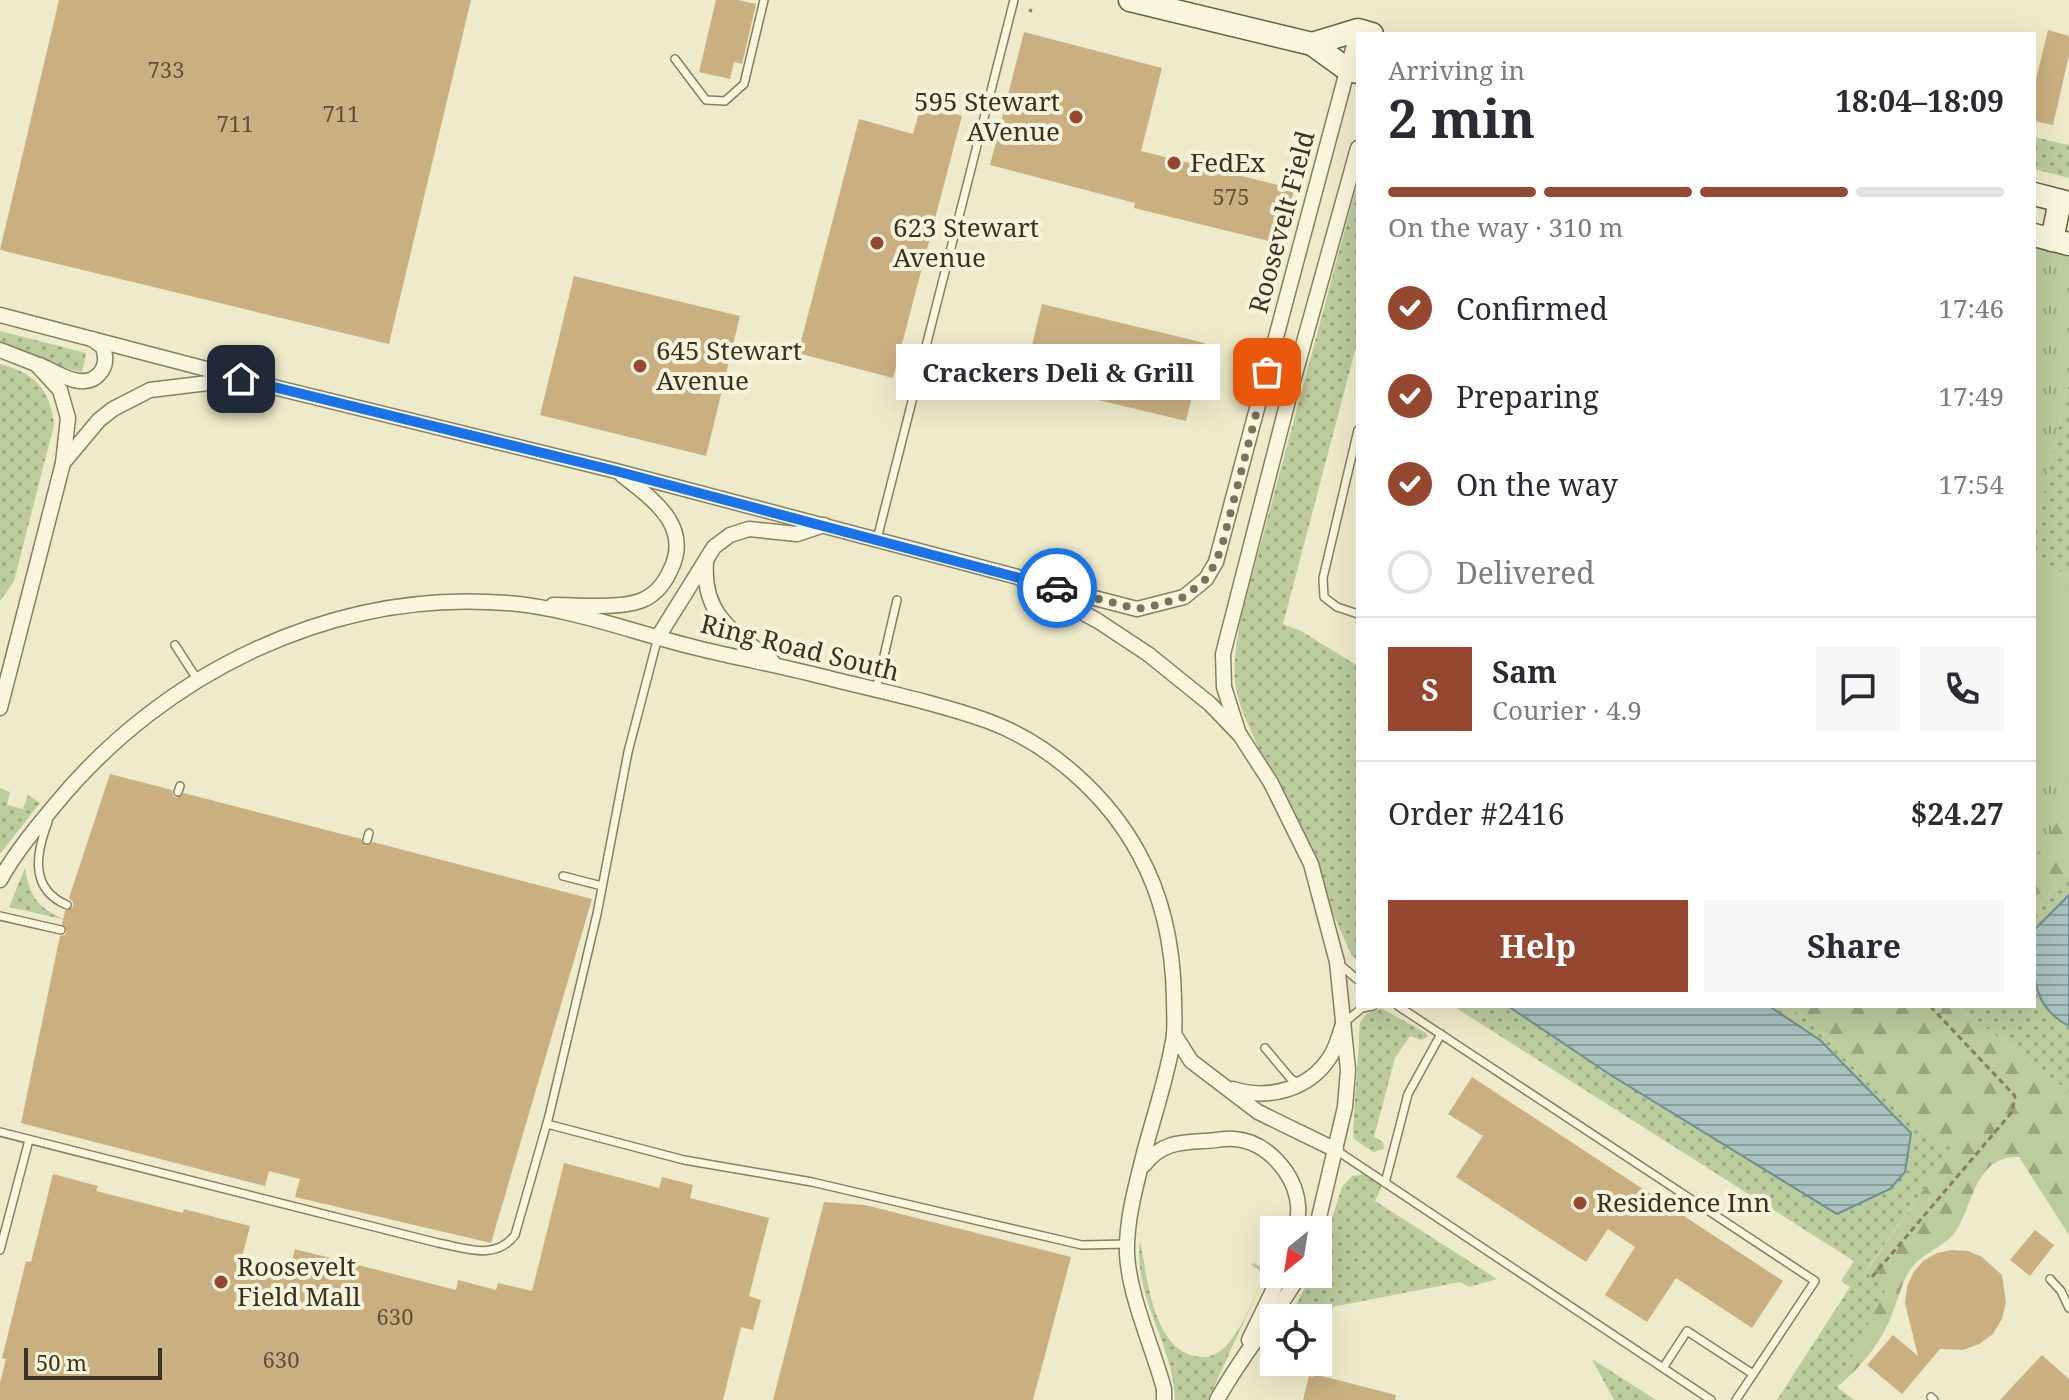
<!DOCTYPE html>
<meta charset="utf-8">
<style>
body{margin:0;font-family:"Noto Serif",serif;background:#f7f7f7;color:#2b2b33;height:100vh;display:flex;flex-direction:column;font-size:30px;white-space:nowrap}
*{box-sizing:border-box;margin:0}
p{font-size:26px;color:#7c7c81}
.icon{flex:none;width:44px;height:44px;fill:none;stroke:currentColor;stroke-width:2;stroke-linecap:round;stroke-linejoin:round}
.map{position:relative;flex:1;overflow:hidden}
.details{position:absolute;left:1356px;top:32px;width:680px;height:976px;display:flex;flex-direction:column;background:#fff;border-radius:0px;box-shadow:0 8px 32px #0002}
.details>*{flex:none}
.needle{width:52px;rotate:210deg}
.buttons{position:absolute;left:1260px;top:1216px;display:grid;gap:16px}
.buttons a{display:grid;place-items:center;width:72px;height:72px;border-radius:0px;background:#fff;box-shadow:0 8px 32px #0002;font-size:40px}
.scale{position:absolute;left:24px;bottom:20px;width:138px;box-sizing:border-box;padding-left:8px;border:4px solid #3b3321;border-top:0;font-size:22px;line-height:28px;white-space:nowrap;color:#3b3321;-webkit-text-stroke:6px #f5f3d9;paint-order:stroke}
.pin{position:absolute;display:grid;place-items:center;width:68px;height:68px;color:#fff;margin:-34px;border-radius:16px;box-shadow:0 4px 12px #0006}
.courier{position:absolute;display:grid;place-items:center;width:80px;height:80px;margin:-40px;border:6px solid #1a73e8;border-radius:50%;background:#fff;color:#222;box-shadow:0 2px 10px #0007}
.bubble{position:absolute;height:56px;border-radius:0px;background:#fff;box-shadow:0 8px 32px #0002;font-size:26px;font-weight:700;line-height:56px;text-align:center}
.summary em{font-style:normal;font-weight:700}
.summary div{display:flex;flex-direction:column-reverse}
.summary{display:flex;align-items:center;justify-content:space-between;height:136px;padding:0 32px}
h1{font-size:52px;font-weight:700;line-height:60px}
.bar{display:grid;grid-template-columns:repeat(4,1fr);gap:12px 8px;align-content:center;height:96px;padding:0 32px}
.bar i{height:10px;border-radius:6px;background:#e1e1e2}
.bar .selected{background:#964730}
.bar p{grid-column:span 4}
.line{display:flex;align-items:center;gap:20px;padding:0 32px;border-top:2px solid #e1e1e2}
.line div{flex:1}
.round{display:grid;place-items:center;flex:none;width:84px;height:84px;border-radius:0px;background:#f7f7f7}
ol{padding:0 32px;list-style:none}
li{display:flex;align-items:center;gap:24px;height:88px}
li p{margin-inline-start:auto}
li .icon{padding:8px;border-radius:50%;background:#964730;color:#fff;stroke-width:4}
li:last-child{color:#7c7c81}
li i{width:44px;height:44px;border:4px solid #e1e1e2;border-radius:50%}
.action{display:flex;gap:16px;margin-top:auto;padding:16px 32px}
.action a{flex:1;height:92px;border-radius:0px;background:#964730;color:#fff;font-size:32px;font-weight:700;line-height:92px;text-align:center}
.action a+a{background:#f7f7f7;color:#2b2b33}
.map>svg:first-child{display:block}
</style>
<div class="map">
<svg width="2069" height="1400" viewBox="0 0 2069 1400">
<defs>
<pattern id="grass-dots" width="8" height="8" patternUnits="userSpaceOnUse" patternTransform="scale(2)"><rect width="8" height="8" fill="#bbcc9d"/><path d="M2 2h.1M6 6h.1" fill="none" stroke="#99a680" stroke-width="1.8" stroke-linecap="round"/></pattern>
<pattern id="forest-firs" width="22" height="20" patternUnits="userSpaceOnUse" patternTransform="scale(2)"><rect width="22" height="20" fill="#bbcc9d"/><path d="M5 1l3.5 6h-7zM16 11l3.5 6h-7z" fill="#99a680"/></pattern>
<pattern id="park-tufts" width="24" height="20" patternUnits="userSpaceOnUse" patternTransform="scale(2)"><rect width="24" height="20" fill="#bbcc9d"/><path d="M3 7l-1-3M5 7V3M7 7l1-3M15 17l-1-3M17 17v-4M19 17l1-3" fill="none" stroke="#99a680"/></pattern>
<pattern id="water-rules" width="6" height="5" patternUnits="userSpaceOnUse" patternTransform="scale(2)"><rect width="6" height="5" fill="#aac2c0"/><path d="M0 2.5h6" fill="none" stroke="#8c9e9c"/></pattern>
</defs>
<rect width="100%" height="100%" fill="#edebc9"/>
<g fill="url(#grass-dots)">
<path d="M2034,137L2068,145L2069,142V178L2034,169Z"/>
<path d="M1358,181V339L1283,624L1301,631L1358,666V960L1352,956L1247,722C1229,679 1234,666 1240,621Z"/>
<path d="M0,331L86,353L82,372L0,351Z"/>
<path d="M0,364C35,373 50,389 54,425L14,581L0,601Z"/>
<path d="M2069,383V575L2034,562V535Z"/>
<path d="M0,788L10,792L7,805L23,809L28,795L40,803L0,854Z"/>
<path d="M25,868C30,898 38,908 66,920L9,907Z"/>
<path d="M2069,871V1092L1957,1006H2034V913Z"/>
<path d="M1453,1006H1787L1813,1023L1849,1056L1901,1112L1930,1138L1955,1145L1867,1269L1889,1284L1837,1387L1854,1400H1777L1850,1287L1841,1281L1854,1261Z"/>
<path d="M1381,1008L1426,1033L1428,1037L1421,1040L1410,1036L1395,1058L1374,1137L1383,1142L1384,1149L1373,1152L1354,1139L1353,1131L1360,1023L1366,1014Z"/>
<path d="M1365,1174L1382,1185L1375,1201L1497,1279L1469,1287L1460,1282L1291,1315L1312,1274H1318V1262L1342,1187L1352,1176Z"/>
<path d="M1140,1241C1148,1278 1152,1353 1201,1357C1213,1358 1224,1350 1231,1340C1246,1321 1255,1295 1265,1274L1251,1265L1254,1263L1267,1271L1208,1400H1175C1174,1346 1133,1297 1140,1241Z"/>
<path d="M1592,1359L1656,1400H1614Z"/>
</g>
<g fill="url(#forest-firs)">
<path d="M2069,782V871L2034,913V814Z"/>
<path d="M1787,1006H1906L1915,1008L1920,1006H1957L2069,1092V1235L2019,1157C1972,1156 1974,1209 1953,1235C1941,1248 1920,1255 1910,1270C1902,1282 1899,1296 1894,1309C1883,1341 1862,1366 1837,1387L1888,1285L1867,1270L1954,1146L1930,1138L1901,1112L1849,1056L1813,1023Z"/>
</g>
<g fill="url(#park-tufts)">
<path d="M2034,240L2069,249V383L2034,535Z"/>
<path d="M2034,562L2069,575V803L2034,859Z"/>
</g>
<path fill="#bbcc9d" d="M2034,577L2069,592V777L2034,765Z"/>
<g fill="url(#water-rules)" stroke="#709090" stroke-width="2">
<path d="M2069,895V1026C2028,1005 2034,969 2034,930Z"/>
<path d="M1508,1006H1769L1820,1040L1911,1133L1905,1172L1890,1189L1837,1214L1609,1074Z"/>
</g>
<g fill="#cab081">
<path d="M59,0H471L389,344L0,250Z"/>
<path d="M716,0H738L756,4L742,64L734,62L730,79L699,72Z"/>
<path d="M2048,30L2069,36V55L2053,125L2034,121V88Z"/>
<path d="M1024,32L1162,68L1141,151L1294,189L1281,244L1134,208L1135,203L990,165Z"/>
<path d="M921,105L962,116L893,378L798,353L859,119L913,134Z"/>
<path d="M574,276L740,316L706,456L540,415Z"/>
<path d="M1042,304L1205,343L1186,421L1023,382Z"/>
<path d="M110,774L172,790L173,796L177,798L184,793L361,839L366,846L373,842L592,899L491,1243L295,1197L300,1179L269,1171L265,1186L21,1123L60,936L65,935L67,931L62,924L65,911L73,907V902L69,898Z"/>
<path d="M1472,1077L1783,1281L1752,1328L1676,1278L1647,1322L1605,1295L1635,1247L1608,1229L1586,1262L1456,1177L1483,1136L1448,1114Z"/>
<path d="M564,1163L659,1188L662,1177L693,1185L690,1198L769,1218L749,1296L761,1300L753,1330L741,1327L723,1400H0V1383L6,1359L2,1358L26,1261L31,1262L53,1174L98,1186L96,1191L183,1213L184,1209L250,1226L241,1261L289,1273L295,1249L456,1290L458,1280L496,1290L498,1283L532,1291Z"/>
<path d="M824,1202L865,1205L1071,1257L1033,1400H773Z"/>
<path d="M2035,1230L2054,1245L2030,1276L2010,1260Z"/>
<path d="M1952,1250L1968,1251L1982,1257L2002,1275L2006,1302L2002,1319L1993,1334L1979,1344L1963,1350L1940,1349L1902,1394L1867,1365L1893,1335L1918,1356L1905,1303L1907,1287L1913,1273L1923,1261L1937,1253Z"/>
<path d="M2042,1355L2069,1379V1400H2000Z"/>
<path d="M1314,1374L1396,1395L1395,1400H1303L1309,1376L1313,1377Z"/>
</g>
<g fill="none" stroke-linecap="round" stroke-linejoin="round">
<defs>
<g id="service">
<path d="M675,59L706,100L725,101L744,84L764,0"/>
<path d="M1358,430L1323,578L1324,597L1337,607L1358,614"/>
<path d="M877,539L1014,0"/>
<path d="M175,645L197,679"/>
<path d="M876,690L897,600"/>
<path d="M178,792L180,786"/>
<path d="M48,822C36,853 29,889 67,905"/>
<path d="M367,840L369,833"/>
<path d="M563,876L602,886"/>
<path d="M0,916L61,930"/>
<path d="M1338,963L1358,980"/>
<path d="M1398,1006L1815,1281L1736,1400"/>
<path d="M1345,1022L1362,1008L1373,1006"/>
<path d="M1265,1048L1291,1079L1300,1083"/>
<path d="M547,1124L684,1160L812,1182L1082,1245L1127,1244"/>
<path d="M0,1132L438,1243C466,1248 495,1261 515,1235L549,1116L597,914L628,752L658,637"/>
<path d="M1336,1150L1711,1400"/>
<path d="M1385,1183L1408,1094L1441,1034"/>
<path d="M0,1250L29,1140"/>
<path d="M2050,1279L2061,1291L2069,1308"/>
<path d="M1663,1368L1687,1331L1753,1374"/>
<path d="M1931,1397L1934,1400"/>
</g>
<g id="minor">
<path d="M0,315L233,376"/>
<path d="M0,350L36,364L60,390L68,418L63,463L0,708"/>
<path d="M40,365C57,373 85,392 100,373C107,365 106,356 103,347L92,339"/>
<path d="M63,463L99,420L113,409L150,390L241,379L616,471L1018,577L1098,621L1148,654L1210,704L1240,735L1271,783L1311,864L1337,962L1348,1070L1345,1107L1316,1230"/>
<path d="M706,562C702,616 734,632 772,661"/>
<path d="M1044,585L1137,609L1184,597L1206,579L1216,562L1358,30"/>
<path d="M553,605C577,605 618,609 640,601C654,596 664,584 670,571C693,526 652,499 622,475"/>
<path d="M658,637L714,547L730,535L749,529L797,534L824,525"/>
<path d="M1238,731L1224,687L1223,654L1292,385L1358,148"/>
<path d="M0,880C15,853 35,829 55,805C164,672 333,589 507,603C571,608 635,633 697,648C737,658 777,665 816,675C871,689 935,702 988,721C1050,744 1108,796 1139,854C1164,899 1173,947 1174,998C1174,1010 1175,1023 1174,1035C1168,1075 1154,1115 1144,1153C1136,1186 1126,1220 1127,1254C1129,1296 1153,1348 1164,1389V1400"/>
<path d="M1174,1034L1191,1061L1258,1112L1336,1150"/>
<path d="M1233,1089C1268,1100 1309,1090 1330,1057C1336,1048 1339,1037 1342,1027"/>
<path d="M1144,1165C1160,1144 1178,1142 1204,1141C1213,1141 1225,1138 1234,1139C1267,1141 1295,1174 1298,1205C1299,1213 1297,1222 1296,1230"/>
<path d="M1249,1340L1281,1274"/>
<path d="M1217,1400C1241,1356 1274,1318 1300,1274"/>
</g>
<g id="secondary">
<path d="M1130,0L1312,44L1348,70L1358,72"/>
<path d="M1312,44L1358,30L1372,34"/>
<path d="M2034,194L2069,203"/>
<path d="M2034,235L2069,244"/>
<path d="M2052,240L2060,201"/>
</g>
</defs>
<use href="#service" stroke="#897f5e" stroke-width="10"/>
<use href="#minor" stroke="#897f5e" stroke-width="17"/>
<use href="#secondary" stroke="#6b6041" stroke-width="25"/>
<g stroke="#897f5e" stroke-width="3" stroke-dasharray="6 4" stroke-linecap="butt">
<path d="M1029,10L1032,11"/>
<path d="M1872,1277L2012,1112L2015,1096L1930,1006"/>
</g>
<use href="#service" stroke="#f8f6dd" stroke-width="7"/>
<use href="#minor" stroke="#f8f6dd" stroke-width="14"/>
<use href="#secondary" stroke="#f8f6dd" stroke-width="22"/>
</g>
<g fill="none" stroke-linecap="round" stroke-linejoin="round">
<path stroke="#79735c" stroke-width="8" stroke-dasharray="0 14.4" d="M1057,588L1137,609L1153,606L1184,597L1206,579L1216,562L1223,542L1267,372"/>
<path stroke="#1a73e8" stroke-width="10" d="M241,379L616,471L1057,588"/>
</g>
<g fill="#964730" stroke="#f5f3d9" stroke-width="3">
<circle cx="1076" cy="117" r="8"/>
<circle cx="1174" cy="163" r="8"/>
<circle cx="877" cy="243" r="8"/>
<circle cx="640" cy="366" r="8"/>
<circle cx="1580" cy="1203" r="8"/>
<circle cx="221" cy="1282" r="8"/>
</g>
<g text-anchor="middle" stroke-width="8" stroke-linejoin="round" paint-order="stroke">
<g font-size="22" fill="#5f5239">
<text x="166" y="78">733</text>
<text x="341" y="122">711</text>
<text x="235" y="132">711</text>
<text x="1231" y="205">575</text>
<text x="395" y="1325">630</text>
<text x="281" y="1368">630</text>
</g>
<g font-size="26" fill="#3b3321" stroke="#f5f3d9" text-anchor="start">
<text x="1060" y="111" text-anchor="end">595 Stewart<tspan x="1060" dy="30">AVenue</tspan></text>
<text x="1190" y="172">FedEx</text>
<text x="893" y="237">623 Stewart<tspan x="893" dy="30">Avenue</tspan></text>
<text x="656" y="360">645 Stewart<tspan x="656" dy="30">Avenue</tspan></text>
<text x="1596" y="1212">Residence Inn</text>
<text x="237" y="1276">Roosevelt<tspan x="237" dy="30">Field Mall</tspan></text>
</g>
<g font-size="26" fill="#3b3321" stroke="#f5f3d9">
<text transform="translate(1282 222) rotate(-75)" y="9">Roosevelt Field</text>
<text transform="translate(800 648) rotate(14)" y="9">Ring Road South</text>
</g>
</g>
</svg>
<div class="buttons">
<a><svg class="needle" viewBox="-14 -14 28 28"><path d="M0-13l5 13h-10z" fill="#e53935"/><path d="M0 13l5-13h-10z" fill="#7c7c81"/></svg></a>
<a><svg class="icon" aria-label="locate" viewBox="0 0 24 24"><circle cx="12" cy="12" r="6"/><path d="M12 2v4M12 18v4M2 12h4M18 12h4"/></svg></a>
</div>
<div class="scale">50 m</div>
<div class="pin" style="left:1267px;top:372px;background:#ea580c"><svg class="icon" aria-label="bag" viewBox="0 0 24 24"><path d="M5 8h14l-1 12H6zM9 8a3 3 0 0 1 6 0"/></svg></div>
<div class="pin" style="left:241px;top:379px;background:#1f2937"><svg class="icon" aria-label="home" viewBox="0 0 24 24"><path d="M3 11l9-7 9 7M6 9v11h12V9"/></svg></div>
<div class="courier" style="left:1057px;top:588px"><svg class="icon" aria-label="car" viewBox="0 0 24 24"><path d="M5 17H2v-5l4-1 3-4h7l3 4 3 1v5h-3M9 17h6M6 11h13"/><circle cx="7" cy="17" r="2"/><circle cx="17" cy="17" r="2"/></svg></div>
<div class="bubble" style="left:896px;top:344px;width:324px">Crackers Deli &amp; Grill</div>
<section class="details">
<div class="summary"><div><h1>2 min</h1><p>Arriving in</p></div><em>18:04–18:09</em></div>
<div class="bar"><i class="selected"></i><i class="selected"></i><i class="selected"></i><i></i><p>On the way · 310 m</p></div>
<ol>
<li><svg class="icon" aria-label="check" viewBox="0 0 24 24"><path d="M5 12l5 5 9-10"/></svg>Confirmed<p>17:46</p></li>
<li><svg class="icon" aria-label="check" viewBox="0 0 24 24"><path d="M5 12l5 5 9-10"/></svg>Preparing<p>17:49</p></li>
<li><svg class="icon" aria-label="check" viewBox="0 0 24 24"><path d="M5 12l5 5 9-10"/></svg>On the way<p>17:54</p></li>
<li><i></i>Delivered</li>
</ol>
<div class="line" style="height:144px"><b class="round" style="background:#964730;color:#fff">S</b><div><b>Sam</b><p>Courier · 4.9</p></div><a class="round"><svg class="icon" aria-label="chat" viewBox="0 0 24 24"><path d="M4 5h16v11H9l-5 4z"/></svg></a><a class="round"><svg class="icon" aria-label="phone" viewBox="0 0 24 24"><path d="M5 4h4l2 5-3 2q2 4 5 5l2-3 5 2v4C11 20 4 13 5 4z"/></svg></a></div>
<div class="line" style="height:104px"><div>Order #2416</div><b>$24.27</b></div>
<div class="action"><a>Help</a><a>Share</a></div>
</section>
</div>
